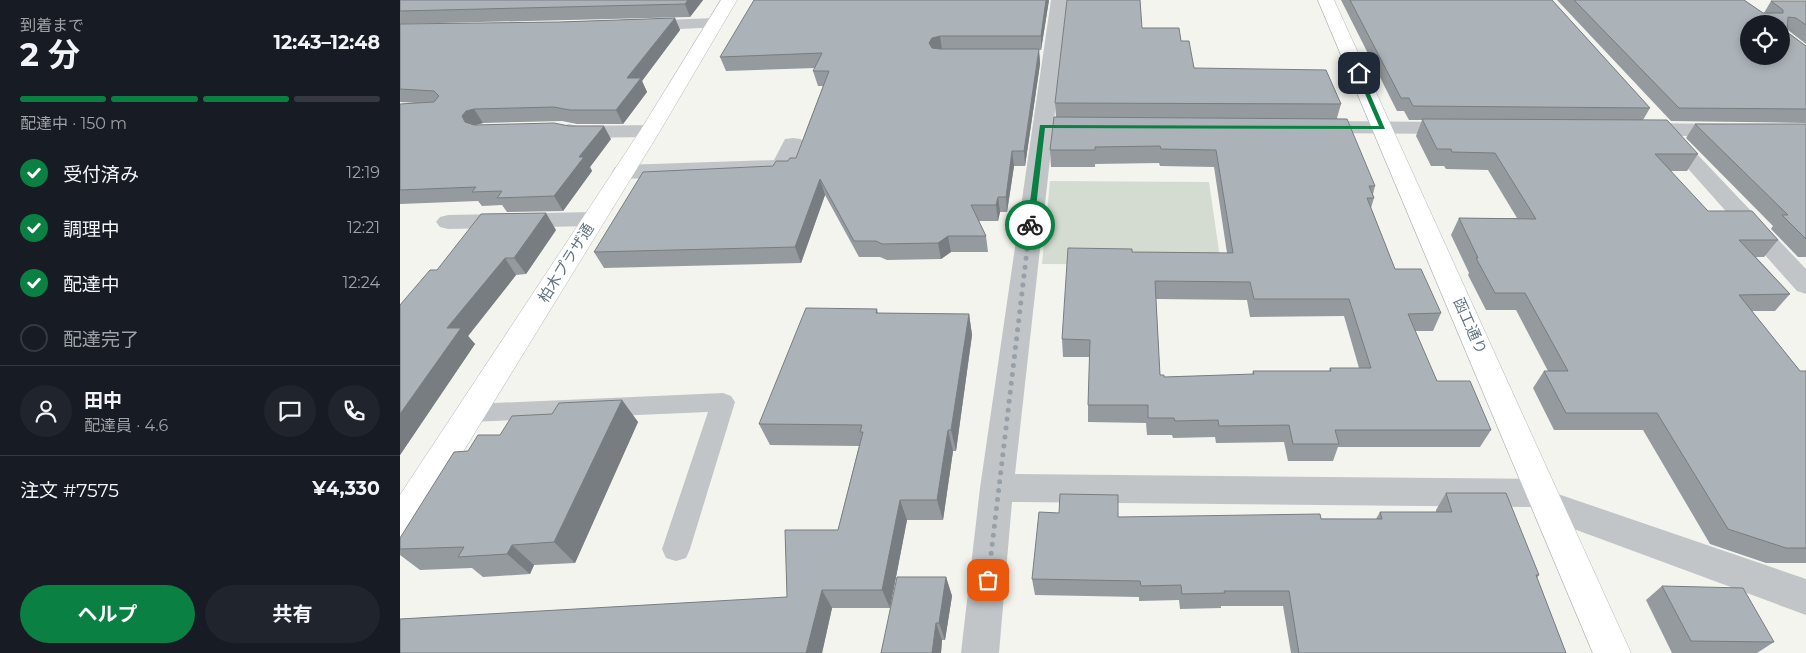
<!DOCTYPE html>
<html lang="ja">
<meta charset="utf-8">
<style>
body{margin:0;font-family:Montserrat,"Noto Sans JP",sans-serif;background:#20242c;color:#f1f3f6;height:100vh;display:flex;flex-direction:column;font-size:19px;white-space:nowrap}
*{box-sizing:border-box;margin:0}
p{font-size:16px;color:#9ea1a6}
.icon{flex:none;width:28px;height:28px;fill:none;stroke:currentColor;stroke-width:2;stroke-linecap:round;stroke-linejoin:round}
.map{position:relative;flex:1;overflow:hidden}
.panel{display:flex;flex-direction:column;background:#171b24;width:400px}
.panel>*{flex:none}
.fabs{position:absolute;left:1340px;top:15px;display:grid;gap:10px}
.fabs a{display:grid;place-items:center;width:50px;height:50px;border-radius:50%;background:#171b24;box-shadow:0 2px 8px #0003;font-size:25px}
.pin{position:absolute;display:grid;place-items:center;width:42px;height:42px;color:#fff;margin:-21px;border-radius:10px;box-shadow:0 2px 8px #0006}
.courier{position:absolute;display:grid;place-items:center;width:50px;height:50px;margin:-25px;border:4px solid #0b8043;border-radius:50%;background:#fff;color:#222;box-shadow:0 1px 6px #0007}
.overview em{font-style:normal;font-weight:700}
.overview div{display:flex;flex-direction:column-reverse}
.overview{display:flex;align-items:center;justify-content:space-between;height:85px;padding:0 20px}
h1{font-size:32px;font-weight:700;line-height:38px}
.bar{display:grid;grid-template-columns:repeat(4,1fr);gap:8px 5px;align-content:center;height:60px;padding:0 20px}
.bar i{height:6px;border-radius:4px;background:#363941}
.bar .current{background:#0b8043}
.bar p{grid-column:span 4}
.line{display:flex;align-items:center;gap:12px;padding:0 20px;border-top:1px solid #363941}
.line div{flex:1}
.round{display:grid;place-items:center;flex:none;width:52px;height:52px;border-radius:26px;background:#20242c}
ol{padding:0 20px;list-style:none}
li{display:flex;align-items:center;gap:15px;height:55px}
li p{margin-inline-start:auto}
li .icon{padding:5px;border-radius:50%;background:#0b8043;color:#fff;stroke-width:4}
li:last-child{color:#9ea1a6}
li i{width:28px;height:28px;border:2px solid #363941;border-radius:50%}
.button{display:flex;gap:10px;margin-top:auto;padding:10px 20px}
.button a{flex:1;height:58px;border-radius:30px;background:#0b8043;color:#fff;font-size:20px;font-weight:700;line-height:58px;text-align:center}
.button a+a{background:#20242c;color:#f1f3f6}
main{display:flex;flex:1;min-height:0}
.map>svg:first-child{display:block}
</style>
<main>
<section class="panel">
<div class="overview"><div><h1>2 分</h1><p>到着まで</p></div><em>12:43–12:48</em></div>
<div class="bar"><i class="current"></i><i class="current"></i><i class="current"></i><i></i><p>配達中 · 150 m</p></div>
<ol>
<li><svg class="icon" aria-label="check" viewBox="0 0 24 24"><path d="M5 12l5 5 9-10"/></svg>受付済み<p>12:19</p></li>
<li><svg class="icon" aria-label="check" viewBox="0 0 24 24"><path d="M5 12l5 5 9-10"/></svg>調理中<p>12:21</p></li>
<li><svg class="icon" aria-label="check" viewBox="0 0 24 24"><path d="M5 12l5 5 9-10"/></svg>配達中<p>12:24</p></li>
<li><i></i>配達完了</li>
</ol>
<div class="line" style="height:90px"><a class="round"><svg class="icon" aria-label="person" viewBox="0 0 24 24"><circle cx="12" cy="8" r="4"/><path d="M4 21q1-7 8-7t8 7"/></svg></a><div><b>田中</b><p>配達員 · 4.6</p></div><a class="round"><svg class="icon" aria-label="chat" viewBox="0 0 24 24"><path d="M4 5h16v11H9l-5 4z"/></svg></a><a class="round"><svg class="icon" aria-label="phone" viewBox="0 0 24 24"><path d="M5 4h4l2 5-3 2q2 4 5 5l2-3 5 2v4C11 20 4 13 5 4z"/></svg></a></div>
<div class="line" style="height:65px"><div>注文 #7575</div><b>¥4,330</b></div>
<div class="button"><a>ヘルプ</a><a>共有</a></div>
</section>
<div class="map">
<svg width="1406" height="653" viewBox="0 0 1406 653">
<rect width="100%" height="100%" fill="#f4f4ef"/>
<path fill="#d4dbd0" d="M650,181L809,182L821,265L642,264Z"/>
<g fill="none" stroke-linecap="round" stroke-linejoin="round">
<defs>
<g id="secondary">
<path d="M321,0H337L260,131L12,535L0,539V495L240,131Z"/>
<path d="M918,0H934L1231,653H1193Z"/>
</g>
</defs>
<use href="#secondary" stroke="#b3b8bc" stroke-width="1"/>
<path fill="#c1c5c8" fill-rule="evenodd" d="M323,393L331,396L335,402L290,549L286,558L276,561L266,558L262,549L308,412L71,422L63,420L59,413L63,406L71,404Z"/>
<g fill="#c1c5c8" fill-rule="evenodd">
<path d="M651,0H667L654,120H691L698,122L701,126L698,130L691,132H653L615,474L1142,479L1154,483L1158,494L1406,579V615L1136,515L1132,507L612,502L599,653H561L580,488Z"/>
<path d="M315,18L321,19L324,23L321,27L239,31L233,30L230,26L233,22L239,21Z"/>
<path d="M914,121L1056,122L1063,124L1066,128L1063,132L1056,134L914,133L907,131L904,127L907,123Z"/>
<path d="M1239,123L1329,124L1336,126L1339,130L1336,134L1329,136H1280L1406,269V294L1397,291L1258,135L1232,133L1229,129L1232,125Z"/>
<path d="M169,124L177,126L250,125L257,127L260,131L257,135L250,137L177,138L162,134L159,130L162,126Z"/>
<path d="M393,138L401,139L404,144L390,171L382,173L223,179L215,177L212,172L215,167L223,165L374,160L385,139Z"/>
<path d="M193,212L201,214L205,219L201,224L193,226L48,229L40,227L36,222L40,217L48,215Z"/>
</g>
<use href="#secondary" fill="#fff" fill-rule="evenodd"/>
</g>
<g fill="#949a9e" fill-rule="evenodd">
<path d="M0,0H303L290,17L0,24Z"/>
<path d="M649,0L641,50H639L640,64L625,166H614L607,212H600L598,221H579L586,236L588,252H551L541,259L487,260L480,257H459L425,195L401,263L204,268L194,252L373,166L388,161L396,158L423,86H418L413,71L415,68L326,71L320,57Z"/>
<path d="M941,0H1152L1250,108L1243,120L1298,154L1287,171H1270L1308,211L1378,240L1364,257H1356L1390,294L1375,311H1352L1400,371H1406V563H1366L1310,544L1243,430H1154L1133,388L1144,371H1148L1116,310H1086L1068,275L1069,273L1051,235L1059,218H1117L1088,170L1046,169L1044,166H1031L1016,136L1022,120H1009L1004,111H997Z"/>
<path d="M1157,0H1344L1363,13H1364L1371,1H1406V44L1388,30L1387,32L1406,46V123L1271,121Z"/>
<path d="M275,18L280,30L242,81L247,92L223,124H177L162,121L83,123L76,125L211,139L190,167L192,171L163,211L107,212L102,205L82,206L78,201L0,204V104L17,103L0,102V24L160,22Z"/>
<path d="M742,28L781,41L794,68L941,104L937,118L975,186L973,194L974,198L971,208L995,269L1041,313L1033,331H1015L1037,381L1091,430L1080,447H938L933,461H888L884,442L816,443L815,437L773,438L772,435H747L746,423L688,422V405L690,357H663L662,339L732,252L827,253L814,167L760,166L759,163L695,164V167H651L650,150L656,117L655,103ZM756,299L847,300L850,317L944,316L959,368H930L929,371H853L852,375L764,377L760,375Z"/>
<path d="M1295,124H1406V257H1398L1371,229L1373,226L1286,138Z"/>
<path d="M156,230L126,274L116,275L68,336L75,344L0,455V305L37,270Z"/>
<path d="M477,309L478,313L569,314L572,335L556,451H553L543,520H507L490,608H432L422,653H0L387,597L438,530L459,446L370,445L359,424Z"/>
<path d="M222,400L238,422L175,563L134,565L130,574L83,577L72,568L20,570L0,555V538L68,451L100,435L152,414Z"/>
<path d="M1046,493L1139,575L1137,578L1166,653H891L883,606H821V608L780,609L779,600L739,601V597L635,595L632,579L718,517L976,519L980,512H1036V510Z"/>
<path d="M546,577L552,596L545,640H542L541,653H481Z"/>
<path d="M1262,586L1374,642L1357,653H1272L1246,600Z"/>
</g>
<g fill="#787d81">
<path d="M288,0H303L290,17L285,4Z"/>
<path d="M646,0H649L641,50V36Z"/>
<path d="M275,18L280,30L242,81L247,92L223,124L216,110L227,78Z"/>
<path d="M540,36L542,50L534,52L529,43L532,38Z"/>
<path d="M639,49L640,64L625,166L624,151Z"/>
<path d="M74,109L83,123L75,125L65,122L62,116L66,111Z"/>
<path d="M204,126L211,139L190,167L192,171L163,211L154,196L179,157Z"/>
<path d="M612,151L614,166L607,212L606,197Z"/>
<path d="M420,179L425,195L401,263L395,247Z"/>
<path d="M598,197L600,212L598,221L596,205Z"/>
<path d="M146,213L156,230L126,274L114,258Z"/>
<path d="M548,236L551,252L541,259L538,243Z"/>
<path d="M105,258L116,275L68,336L75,344L0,455V414L47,328Z"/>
<path d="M569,314L572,335L556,451L551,430Z"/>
<path d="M222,400L238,422L175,563L154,542Z"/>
<path d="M548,430L553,451L543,520L537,500Z"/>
<path d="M500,500L507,520L490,608L482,590Z"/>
<path d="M112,545L134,565L130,574L107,554Z"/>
<path d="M546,577L552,596L545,640L539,623Z"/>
<path d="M422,590L432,608L422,653H406Z"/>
<path d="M536,623L542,640L541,653H532Z"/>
</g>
<g fill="#acb3b8" stroke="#787d81" fill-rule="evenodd">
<path d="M0,0H288L285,4L0,11Z"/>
<path d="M354,0H646L641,36H540L532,38L529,43L532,48L540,49H639L624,151H612L606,197H598L596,205H571L586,236H548L538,243L482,244L476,241H454L420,179L395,247L194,252L243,172L373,166L376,161H388L390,158H396L429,71H413L422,53L320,57Z"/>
<path d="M667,0H740L742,28H779L781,41H789L794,68L926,70L941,104L655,103Z"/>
<path d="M950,0H1152L1250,108L1013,106L1009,98H1001Z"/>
<path d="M1174,0H1344L1363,13H1383V10L1371,1H1406V25L1396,18L1388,17L1387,32L1406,46V109L1279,108ZM1349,24H1381V56H1349Z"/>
<path d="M275,18L227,78H241L216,110H170L154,107L74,109L66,111L62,116L65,122L74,125L154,123L169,126H204L179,157H184L154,196L97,198L102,191L72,192L76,187L0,190V104L34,102L39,96L34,91L0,89V24L160,22Z"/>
<path d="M654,117L947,119L975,186H969L974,198H967L995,269H1021L1041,313L1008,314L1037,381H1070L1091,430H935L939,444H893L889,425L819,426L818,420L775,421L774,418H748V405H688L690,340L662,339L668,248L732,249V252L833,253L816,150L761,149L760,146L695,147V150H650ZM755,281L850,282L854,299H949L971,368H930L931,371H853L854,374L764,377V375H760Z"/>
<path d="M1022,119L1267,120L1298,154H1255L1308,211H1352L1378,240H1339L1390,294L1339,295L1400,371H1406V548H1386L1328,529L1257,413H1166L1144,371H1168L1125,293H1095L1076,258H1078L1059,218L1136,219L1095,153L1052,152L1051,149H1037Z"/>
<path d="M1295,124H1406V239L1382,215H1388Z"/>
<path d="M146,213L114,258H105L47,328H61L0,414V305L30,270H37L81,214Z"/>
<path d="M406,308L477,309L476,313L569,314L551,430H548L537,500H500L482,590H422L406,653H0V619L387,597L385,530H438L463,432H460L462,425L359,424Z"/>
<path d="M222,400L154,542L112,545L107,554L58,557L64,547L0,549V538L54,452L68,451L78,435H100L112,416L152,414L159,403Z"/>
<path d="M1046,493H1106L1139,575H1136L1166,653H899L889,591H824L825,593L782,594L781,585L741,586L740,581L632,579L639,512L659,513L660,494L718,495V517L920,514L921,519H982L980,512H1052Z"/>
<path d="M497,577H546L539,623H536L532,653H481Z"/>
<path d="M1262,586L1343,588L1374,642L1291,641Z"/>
</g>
<path fill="#0b8043" d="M959,71L961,73L985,129L645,128L634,225L630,228L627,225L640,125L979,126L956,73Z"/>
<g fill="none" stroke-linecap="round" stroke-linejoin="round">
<path stroke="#95a0a8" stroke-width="5" stroke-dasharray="0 9" d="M588,580L630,225"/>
</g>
<g text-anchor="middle" stroke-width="5" stroke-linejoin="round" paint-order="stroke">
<g font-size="15" fill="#627381" stroke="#fff">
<text transform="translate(166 263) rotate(-58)" y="5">柏木プラザ通</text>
<text transform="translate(1070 326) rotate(66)" y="5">函工通り</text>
</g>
</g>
</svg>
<div class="fabs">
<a><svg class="icon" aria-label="locate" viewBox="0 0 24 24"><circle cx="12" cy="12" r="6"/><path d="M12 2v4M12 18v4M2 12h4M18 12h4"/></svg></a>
</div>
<div class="pin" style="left:588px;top:580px;background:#ea580c"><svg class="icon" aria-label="bag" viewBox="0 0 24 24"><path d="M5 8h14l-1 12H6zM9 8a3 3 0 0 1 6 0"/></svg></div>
<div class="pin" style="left:959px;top:73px;background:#1f2937"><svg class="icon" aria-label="home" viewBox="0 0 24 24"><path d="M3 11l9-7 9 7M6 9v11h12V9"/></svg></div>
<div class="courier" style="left:630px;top:225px"><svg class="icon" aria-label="bike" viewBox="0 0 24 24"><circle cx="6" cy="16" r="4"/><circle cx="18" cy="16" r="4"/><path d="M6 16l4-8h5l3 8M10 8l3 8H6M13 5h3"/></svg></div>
</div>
</main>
